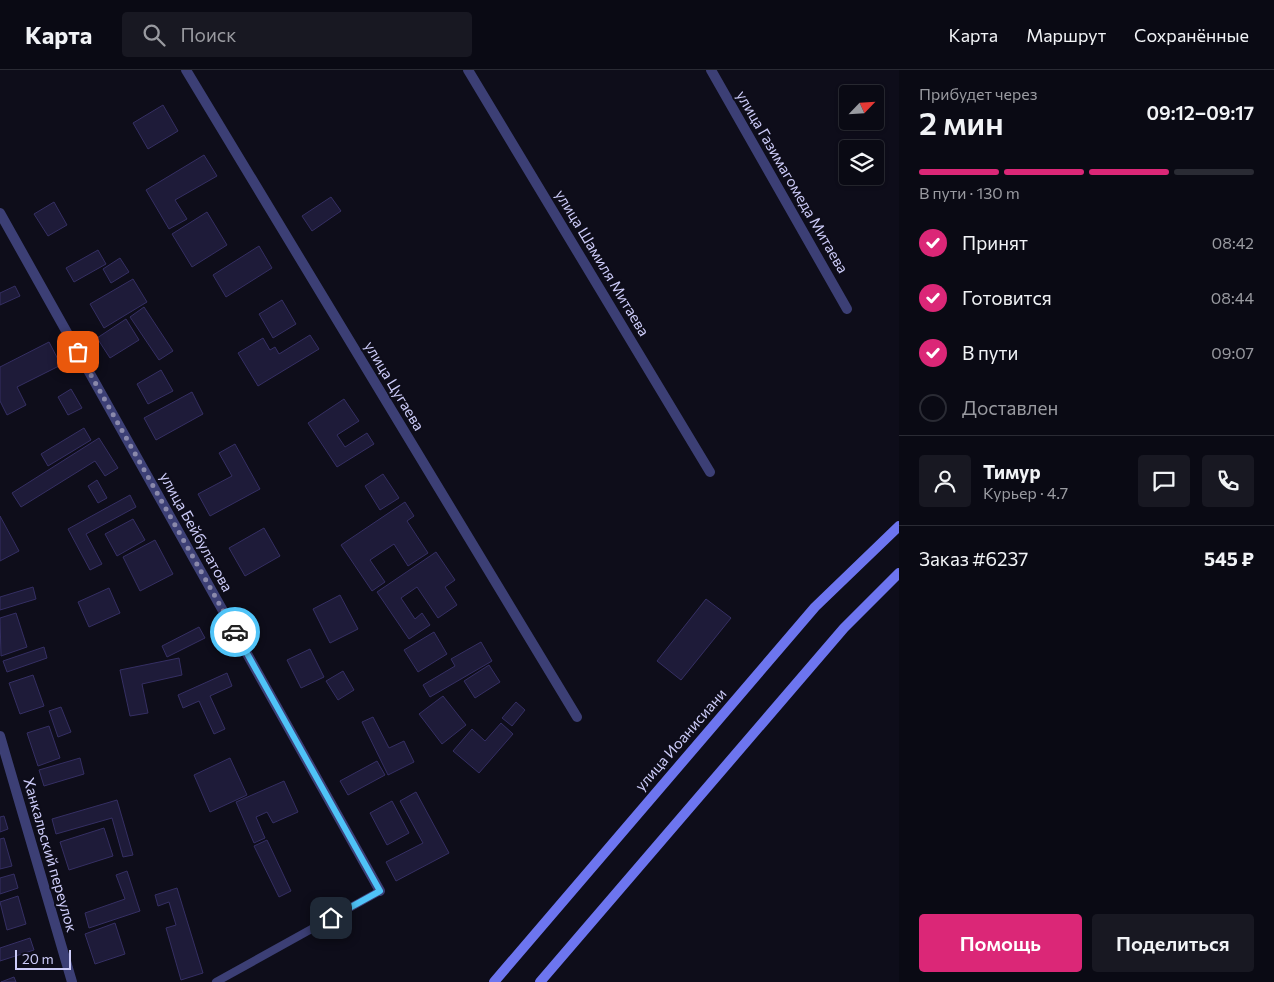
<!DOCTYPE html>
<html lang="ru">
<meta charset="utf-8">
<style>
body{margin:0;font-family:Commissioner,sans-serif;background:#181822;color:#f1f3f6;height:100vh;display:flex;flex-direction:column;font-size:19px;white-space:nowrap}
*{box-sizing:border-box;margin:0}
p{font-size:16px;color:#999aa0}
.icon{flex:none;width:28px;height:28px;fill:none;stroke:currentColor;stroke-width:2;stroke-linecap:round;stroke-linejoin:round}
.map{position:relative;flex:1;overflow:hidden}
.panel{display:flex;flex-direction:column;background:#0a0a14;width:375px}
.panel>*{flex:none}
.needle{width:32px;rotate:65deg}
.buttons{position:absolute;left:839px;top:15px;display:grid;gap:10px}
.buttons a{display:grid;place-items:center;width:45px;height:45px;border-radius:5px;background:#0a0a14;box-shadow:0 1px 4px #0004,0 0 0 1px #2a2b34;font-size:25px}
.scale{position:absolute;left:15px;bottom:12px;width:56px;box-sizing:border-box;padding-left:5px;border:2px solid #cdccf9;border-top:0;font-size:14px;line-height:18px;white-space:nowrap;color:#cdccf9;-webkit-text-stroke:4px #0e0d1a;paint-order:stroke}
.pin{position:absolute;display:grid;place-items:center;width:42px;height:42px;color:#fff;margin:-21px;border-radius:10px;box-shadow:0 2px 8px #0006}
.courier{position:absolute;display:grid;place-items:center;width:50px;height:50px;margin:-25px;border:4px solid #4fc3f7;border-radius:50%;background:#fff;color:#222;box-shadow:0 1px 6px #0007}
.head em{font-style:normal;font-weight:600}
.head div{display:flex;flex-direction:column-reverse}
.head{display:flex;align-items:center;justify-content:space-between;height:85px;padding:0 20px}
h1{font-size:32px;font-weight:600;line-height:38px}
.bar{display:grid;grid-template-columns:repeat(4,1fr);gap:8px 5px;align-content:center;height:60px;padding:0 20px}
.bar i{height:6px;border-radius:4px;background:#2a2b34}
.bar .on{background:#db2777}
.bar p{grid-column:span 4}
.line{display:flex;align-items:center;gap:12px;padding:0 20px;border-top:1px solid #2a2b34}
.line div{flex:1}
.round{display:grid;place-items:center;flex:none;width:52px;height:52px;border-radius:5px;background:#181822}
ol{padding:0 20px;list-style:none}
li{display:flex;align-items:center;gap:15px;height:55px}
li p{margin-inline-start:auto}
li .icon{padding:5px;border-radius:50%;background:#db2777;color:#fff;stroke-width:4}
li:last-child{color:#999aa0}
li i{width:28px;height:28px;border:2px solid #2a2b34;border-radius:50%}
.primary-button{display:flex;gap:10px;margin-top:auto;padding:10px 20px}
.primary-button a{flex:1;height:58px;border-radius:5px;background:#db2777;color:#fff;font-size:20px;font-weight:600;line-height:58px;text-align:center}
.primary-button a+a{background:#181822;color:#f1f3f6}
header{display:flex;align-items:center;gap:30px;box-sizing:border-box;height:70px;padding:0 25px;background:#0a0a14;border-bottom:1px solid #2a2b34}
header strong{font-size:24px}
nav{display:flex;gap:28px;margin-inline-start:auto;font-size:18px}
.search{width:350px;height:45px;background:#181822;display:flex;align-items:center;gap:12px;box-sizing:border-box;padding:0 18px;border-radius:5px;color:#999aa0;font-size:19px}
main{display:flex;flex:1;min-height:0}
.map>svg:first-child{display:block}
</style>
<header>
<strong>Карта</strong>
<div class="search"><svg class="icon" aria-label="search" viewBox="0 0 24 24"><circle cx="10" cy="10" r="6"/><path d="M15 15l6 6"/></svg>Поиск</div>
<nav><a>Карта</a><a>Маршрут</a><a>Сохранённые</a></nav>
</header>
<main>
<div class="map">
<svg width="899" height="912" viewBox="0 0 899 912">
<rect width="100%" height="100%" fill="#0e0d1a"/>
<g fill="#1e1b39" stroke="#352f63">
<path d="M163,35L178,61L148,79L133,53Z"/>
<path d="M204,85L217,106L175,130L187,149L169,159L146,120Z"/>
<path d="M331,127L341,141L312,161L302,146Z"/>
<path d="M54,132L67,155L48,166L34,144Z"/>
<path d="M207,142L227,175L192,197L172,164Z"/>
<path d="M259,176L272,198L226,227L213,205Z"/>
<path d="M98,180L106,194L74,212L66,198Z"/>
<path d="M120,188L129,202L111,213L103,199Z"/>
<path d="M133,209L147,232L104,258L90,234Z"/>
<path d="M15,216L20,226L0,235V223Z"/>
<path d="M282,230L296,254L273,268L259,244Z"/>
<path d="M144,237L173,281L159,290L130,247Z"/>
<path d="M126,249L139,270L110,288L97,268Z"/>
<path d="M310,265L319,279L258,316L238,283L263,268L270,280L275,277L279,284Z"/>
<path d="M49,272L61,295L17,317L26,335L7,345L0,331V297Z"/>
<path d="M161,300L173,321L148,334L137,314Z"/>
<path d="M71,319L82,338L68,345L58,327Z"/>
<path d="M192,322L203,344L156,370L144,348Z"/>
<path d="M344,329L359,351L337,365L345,377L367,363L374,374L337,397L308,353Z"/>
<path d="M84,358L91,370L48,396L41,384Z"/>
<path d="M99,368L118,398L105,406L95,391L21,437L12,423Z"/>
<path d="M235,374L260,419L210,446L198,424L232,406L219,383Z"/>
<path d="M383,404L399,428L380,440L365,416Z"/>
<path d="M97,410L107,428L98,433L88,416Z"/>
<path d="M130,425L136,437L86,464L102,494L90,500L68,459Z"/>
<path d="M405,432L414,446L407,451L428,483L408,496L394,474L370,490L385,512L372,521L341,475Z"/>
<path d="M0,446L19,481L0,491Z"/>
<path d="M133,449L145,470L117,486L105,464Z"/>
<path d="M264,458L280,486L245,506L229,478Z"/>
<path d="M155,470L173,504L140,521L123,487Z"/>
<path d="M436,482L455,510L445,517L457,535L438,548L417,517L401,528L415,549L422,543L430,555L409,569L377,522Z"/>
<path d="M33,517L36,529L0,540V527Z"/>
<path d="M109,518L120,543L89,557L78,532Z"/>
<path d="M340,525L358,559L330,573L313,539Z"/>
<path d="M706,529L731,548L681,610L657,591Z"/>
<path d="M16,543L27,577L1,586L0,548Z"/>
<path d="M199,557L205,568L167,587L162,576Z"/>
<path d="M434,562L447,584L418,602L404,580Z"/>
<path d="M481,572L492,591L430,627L423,615L455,596L451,589Z"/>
<path d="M44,577L47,588L7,602L3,591Z"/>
<path d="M310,579L324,607L301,618L287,590Z"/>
<path d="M179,588L182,605L142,614L148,643L130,646L120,600Z"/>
<path d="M489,595L500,612L475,628L464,611Z"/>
<path d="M343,601L354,620L338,630L326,611Z"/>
<path d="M227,603L232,616L210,626L225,659L214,664L199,631L183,638L178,625Z"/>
<path d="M33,605L44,636L20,644L9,613Z"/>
<path d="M443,626L466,655L442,674L419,644Z"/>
<path d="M516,632L525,640L512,656L502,648Z"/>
<path d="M61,637L71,662L58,667L49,641Z"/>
<path d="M373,647L389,678L404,671L414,692L388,705L362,652Z"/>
<path d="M501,653L513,664L479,703L453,681L472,659L485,671Z"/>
<path d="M49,656L60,688L38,696L27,663Z"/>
<path d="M80,688L84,704L44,716L39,700Z"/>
<path d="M230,688L247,725L210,742L194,705Z"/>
<path d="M377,691L385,705L348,725L340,711Z"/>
<path d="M284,711L298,742L273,753L267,742L256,747L265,768L254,773L236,732Z"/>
<path d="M416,722L449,783L396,811L386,792L423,773L400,731Z"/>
<path d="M117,730L133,785L123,787L112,748L56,764L52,749Z"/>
<path d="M392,731L409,763L387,775L370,743Z"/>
<path d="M4,746L8,759L0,762V747Z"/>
<path d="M104,758L113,786L69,800L60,772Z"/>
<path d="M4,768L12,796L0,799V769Z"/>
<path d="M267,770L291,821L279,827L254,776Z"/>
<path d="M127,801L140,841L89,858L85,843L125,829L116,805Z"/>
<path d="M14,804L18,818L0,824V808Z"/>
<path d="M177,818L203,903L181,910L166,858L176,855L169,832L158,836L155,825Z"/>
<path d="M18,826L26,854L7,860L0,832Z"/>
<path d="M115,853L125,884L95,894L85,864Z"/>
<path d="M30,868L34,880L0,891V878Z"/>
<path d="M14,907L16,912H1Z"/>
</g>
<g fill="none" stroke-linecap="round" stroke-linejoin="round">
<path stroke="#3c3f75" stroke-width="8" d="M216,912L380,821"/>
<g stroke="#3c3f75" stroke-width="10">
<path d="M186,0L577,647"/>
<path d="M468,0L710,402"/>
<path d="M711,0L847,239"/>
<path d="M0,143L380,821"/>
<path d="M0,666L72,912"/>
</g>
<g stroke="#6d75ef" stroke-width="10">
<path d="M494,912L815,537L899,456"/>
<path d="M540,912L844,558L899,503"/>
</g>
</g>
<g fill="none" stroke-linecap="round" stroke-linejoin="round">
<path stroke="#8a89ab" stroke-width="5" stroke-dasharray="0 9" d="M78,282L235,562"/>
<path stroke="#4fc3f7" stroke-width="6" d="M235,562L380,821L331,848"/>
</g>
<g text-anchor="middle" stroke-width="4" stroke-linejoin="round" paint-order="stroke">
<g font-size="15" fill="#cdccf9" stroke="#0e0d1a">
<text transform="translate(792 112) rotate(60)" y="5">улица Газимагомеда Митаева</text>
<text transform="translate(602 193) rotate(59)" y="5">улица Шамиля Митаева</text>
<text transform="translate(394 316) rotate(59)" y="5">улица Цугаева</text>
<text transform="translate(196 462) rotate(61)" y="5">улица Бейбулатова</text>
<text transform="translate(681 670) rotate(-49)" y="5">улица Иоанисиани</text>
<text transform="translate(50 785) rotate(74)" y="5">Ханкальский переулок</text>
</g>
</g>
</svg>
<div class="buttons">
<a><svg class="needle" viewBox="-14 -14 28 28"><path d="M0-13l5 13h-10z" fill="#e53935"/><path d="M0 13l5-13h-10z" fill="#999aa0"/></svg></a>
<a><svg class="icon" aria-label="layers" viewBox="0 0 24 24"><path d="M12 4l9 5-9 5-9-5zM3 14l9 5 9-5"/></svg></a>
</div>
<div class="scale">20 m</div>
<div class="pin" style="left:78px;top:282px;background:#ea580c"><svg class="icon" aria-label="bag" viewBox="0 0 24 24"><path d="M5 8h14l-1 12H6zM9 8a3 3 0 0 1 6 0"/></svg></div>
<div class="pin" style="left:331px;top:848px;background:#1f2937"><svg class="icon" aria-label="home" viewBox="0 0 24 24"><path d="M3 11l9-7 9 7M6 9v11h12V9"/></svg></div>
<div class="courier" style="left:235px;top:562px"><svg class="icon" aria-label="car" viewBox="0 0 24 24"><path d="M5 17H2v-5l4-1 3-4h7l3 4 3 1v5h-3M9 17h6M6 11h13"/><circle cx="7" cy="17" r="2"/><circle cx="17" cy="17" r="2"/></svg></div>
</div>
<section class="panel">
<div class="head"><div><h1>2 мин</h1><p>Прибудет через</p></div><em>09:12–09:17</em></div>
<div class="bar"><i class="on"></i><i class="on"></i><i class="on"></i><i></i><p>В пути · 130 m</p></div>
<ol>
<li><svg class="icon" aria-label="check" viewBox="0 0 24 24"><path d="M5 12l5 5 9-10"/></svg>Принят<p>08:42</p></li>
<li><svg class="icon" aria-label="check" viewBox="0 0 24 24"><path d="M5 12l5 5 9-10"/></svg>Готовится<p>08:44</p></li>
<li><svg class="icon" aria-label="check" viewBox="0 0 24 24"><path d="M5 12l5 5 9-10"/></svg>В пути<p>09:07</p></li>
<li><i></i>Доставлен</li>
</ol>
<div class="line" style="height:90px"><a class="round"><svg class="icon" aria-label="person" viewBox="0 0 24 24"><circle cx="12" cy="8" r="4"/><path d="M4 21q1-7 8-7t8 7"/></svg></a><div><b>Тимур</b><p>Курьер · 4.7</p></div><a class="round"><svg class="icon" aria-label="chat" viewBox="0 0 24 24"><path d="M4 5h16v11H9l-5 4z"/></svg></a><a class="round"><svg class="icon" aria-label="phone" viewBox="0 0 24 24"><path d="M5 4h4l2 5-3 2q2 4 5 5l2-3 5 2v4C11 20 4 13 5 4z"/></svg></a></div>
<div class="line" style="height:65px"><div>Заказ #6237</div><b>545 ₽</b></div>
<div class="primary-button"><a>Помощь</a><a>Поделиться</a></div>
</section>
</main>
